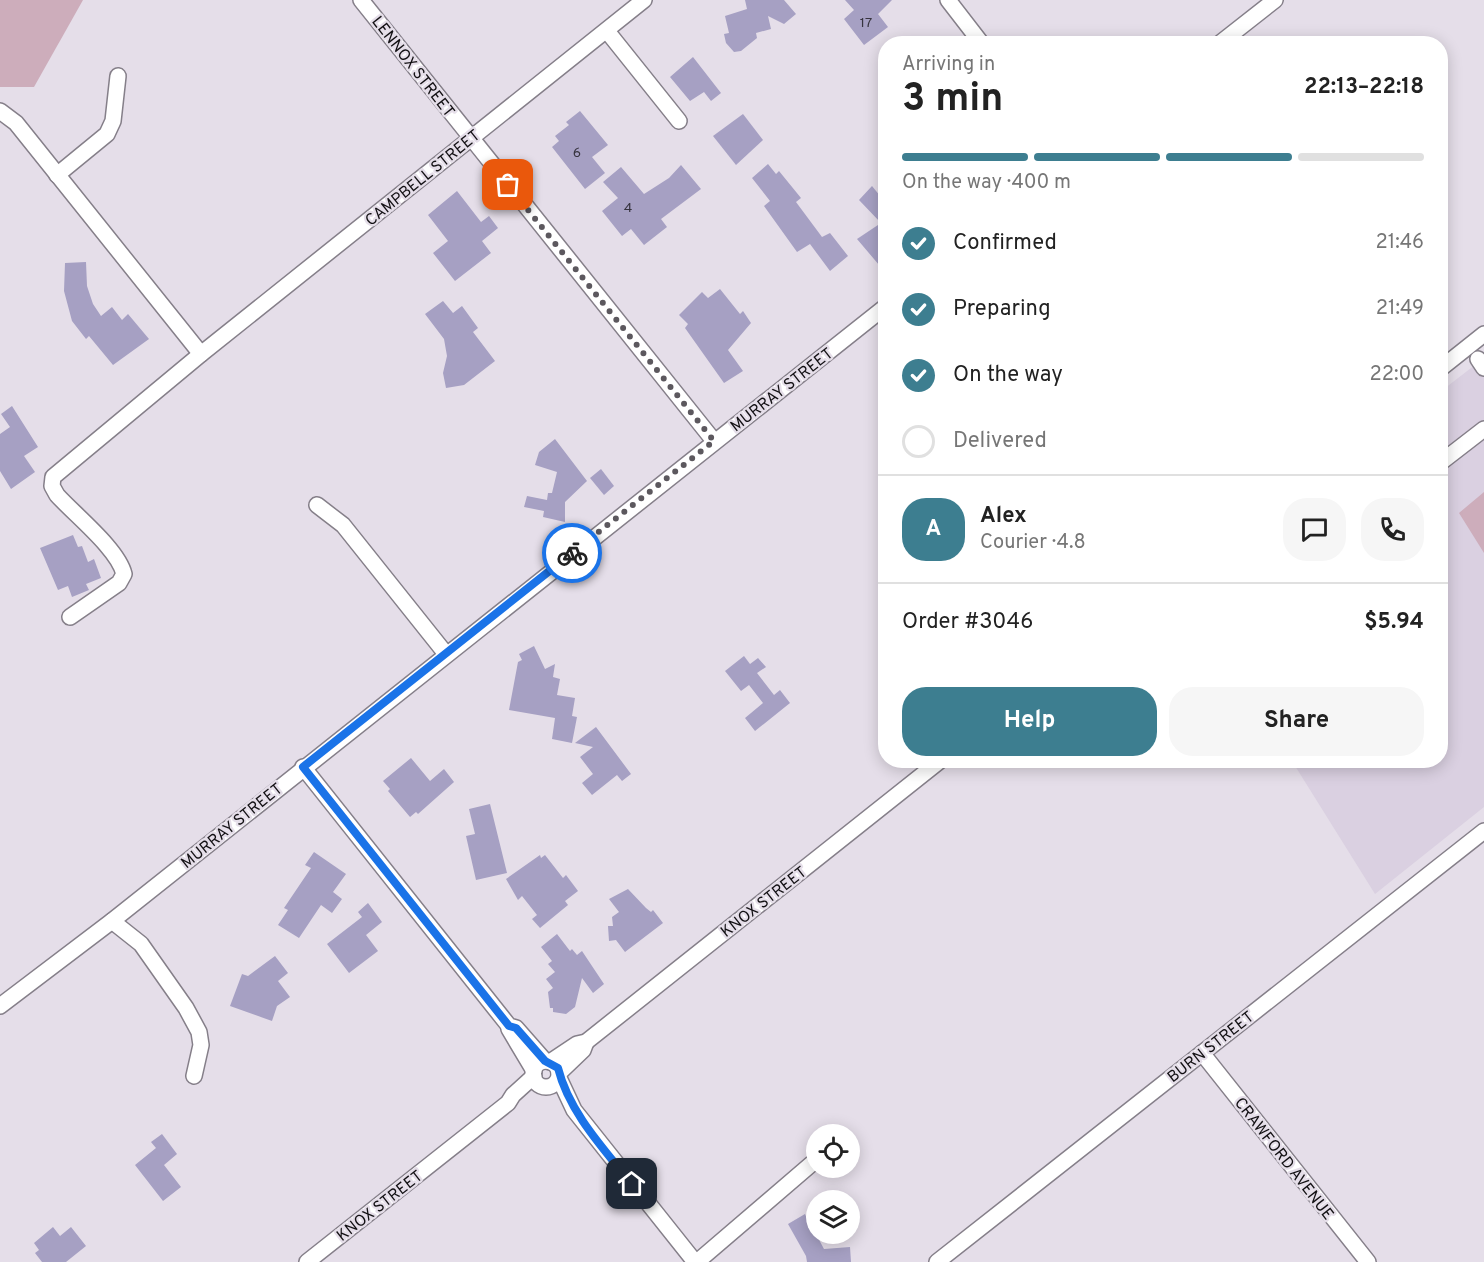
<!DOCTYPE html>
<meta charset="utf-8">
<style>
body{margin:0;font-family:Overpass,sans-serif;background:#f6f6f6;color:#222;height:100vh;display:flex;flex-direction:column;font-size:22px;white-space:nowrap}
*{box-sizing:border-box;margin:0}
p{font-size:20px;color:#767676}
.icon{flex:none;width:33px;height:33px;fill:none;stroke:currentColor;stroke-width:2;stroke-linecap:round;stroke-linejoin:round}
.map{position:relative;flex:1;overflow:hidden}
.sheet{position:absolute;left:878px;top:36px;width:570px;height:732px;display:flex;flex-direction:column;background:#fff;border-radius:24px;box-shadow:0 3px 15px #0003}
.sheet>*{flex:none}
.buttons{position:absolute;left:806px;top:1124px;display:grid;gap:12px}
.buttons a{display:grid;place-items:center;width:54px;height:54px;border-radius:50%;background:#fff;box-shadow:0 3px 15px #0003;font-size:30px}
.pin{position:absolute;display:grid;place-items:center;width:51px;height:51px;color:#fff;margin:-26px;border-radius:12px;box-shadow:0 3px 9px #0006}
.courier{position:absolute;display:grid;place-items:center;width:60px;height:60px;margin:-30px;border:4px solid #1a73e8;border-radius:50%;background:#fff;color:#222;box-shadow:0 2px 8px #0007}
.head em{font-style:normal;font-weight:700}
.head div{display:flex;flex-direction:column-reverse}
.head{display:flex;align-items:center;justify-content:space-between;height:102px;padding:0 24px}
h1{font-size:39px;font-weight:700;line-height:45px}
.bar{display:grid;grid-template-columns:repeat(4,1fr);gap:9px 6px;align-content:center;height:72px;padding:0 24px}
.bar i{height:8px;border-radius:4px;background:#e0e0e0}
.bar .selected{background:#3d7e90}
.bar p{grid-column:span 4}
.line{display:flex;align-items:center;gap:15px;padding:0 24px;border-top:2px solid #e0e0e0}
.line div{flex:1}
.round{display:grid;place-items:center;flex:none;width:63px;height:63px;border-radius:24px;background:#f6f6f6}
ol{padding:0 24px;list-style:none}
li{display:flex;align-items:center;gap:18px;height:66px}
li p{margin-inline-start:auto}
li .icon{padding:6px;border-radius:50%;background:#3d7e90;color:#fff;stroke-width:4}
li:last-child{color:#767676}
li i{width:33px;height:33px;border:3px solid #e0e0e0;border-radius:50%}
.primary-button{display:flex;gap:12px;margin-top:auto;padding:12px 24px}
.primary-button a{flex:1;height:69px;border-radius:24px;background:#3d7e90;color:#fff;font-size:24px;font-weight:700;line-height:69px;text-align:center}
.primary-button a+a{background:#f6f6f6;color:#222}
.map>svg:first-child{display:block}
</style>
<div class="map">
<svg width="1484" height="1262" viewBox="0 0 1484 1262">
<rect width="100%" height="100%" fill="#e5dee9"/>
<path fill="#dad0e1" d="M1484,358V807L1375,894L1292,761L1440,760V392Z"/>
<g fill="#cdadbb">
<path d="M0,0H83L34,87H0Z"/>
<path d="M1484,492V553L1459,513Z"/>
</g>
<g fill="#a6a0c3">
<path d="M745,0H784L796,14L784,24L768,16L771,29L756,33L757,38L741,51L734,52L726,43L724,34L729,33L725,16L747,9Z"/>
<path d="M845,0H892L878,14L888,27L864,45L844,19L854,10Z"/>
<path d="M693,57L721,93L711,101L704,92L690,101L670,77Z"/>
<path d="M580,111L608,145L592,157L605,173L585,189L552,147L559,141L555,136L569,125L566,122Z"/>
<path d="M743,114L763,140L736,165L713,136Z"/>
<path d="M768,164L776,174L779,171L801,198L796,202L822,237L830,233L848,256L830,271L810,244L797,252L764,206L770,201L752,178Z"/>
<path d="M681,165L701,189L661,219L667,227L644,245L631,229L622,236L602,211L618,198L603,182L621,167L644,194L669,178Z"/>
<path d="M872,186L885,202V272L857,239L881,223L859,200Z"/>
<path d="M457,191L481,222L489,216L498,228L482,241L491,253L455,281L433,253L448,241L428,215Z"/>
<path d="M86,262L87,286L93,304L101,316L112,307L122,320L128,314L149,339L113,365L89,336L86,339L72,321L64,291L65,263Z"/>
<path d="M720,289L740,314L743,311L751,323L728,350L743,371L724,383L685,328L688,324L679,315L702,292L708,298Z"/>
<path d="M443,301L453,313L462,306L478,328L473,332L495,361L464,385L446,388L443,373L447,356L444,339L425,314Z"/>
<path d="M12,406L38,447L24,456L35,472L11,489L0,471V434L10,427L1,414Z"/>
<path d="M555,439L587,481L565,502V522L543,517L544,511L524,507L527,496L547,500L548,493H552L557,472L535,465L539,452Z"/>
<path d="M601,469L614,486L604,495L590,478Z"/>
<path d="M73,535L78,547L82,546L88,562L94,559L101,578L86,584L89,590L72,597L68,586L58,590L40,548Z"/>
<path d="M534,646L545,669L555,664L553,677L560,679L557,695L575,698L572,716L577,717L572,743L552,739L555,718L509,710L518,662L522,660L519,654Z"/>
<path d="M744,656L750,664L758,658L766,667L757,673L774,695L780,690L790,703L755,731L745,718L763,703L749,685L741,691L725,671Z"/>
<path d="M596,727L631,774L622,781L617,775L592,795L582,783L593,774L580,757L593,747L575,743Z"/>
<path d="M411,758L430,781L444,769L454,782L418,814L416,812L410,817L388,791L390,789L383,781Z"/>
<path d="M490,804L507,873L476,880L466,836L475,834L469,809Z"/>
<path d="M314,852L346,874L333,892L342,899L332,913L321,905L299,938L278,925L288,910L284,908L311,868L305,865Z"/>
<path d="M540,855L541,858L545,855L563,878L566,875L578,891L565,901L568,905L540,928L532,919L537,915L522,896L518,900L506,879Z"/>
<path d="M628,889L646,908L651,912L653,910L663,923L625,952L616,940L609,941L608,926H613L612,917L619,912L609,899Z"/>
<path d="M368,903L382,922L366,935L378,951L349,973L327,944L362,917L358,912Z"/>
<path d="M557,934L570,951L572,949L577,955L582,951L604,984L593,993L582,978L575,1007L566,1014L553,1012V1008H550L548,992L553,988L546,979L555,972L548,964L552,961L541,947Z"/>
<path d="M275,956L288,973L278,981L290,997L277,1006L272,1021L230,1006L242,974L248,976Z"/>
<path d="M162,1134L177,1154L164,1165L181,1187L163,1201L135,1165L156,1148L151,1142Z"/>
<path d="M805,1214L807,1219L816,1214V1234L824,1249L850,1247L851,1262H807L806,1256L788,1224Z"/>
<path d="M53,1227L60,1236L71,1227L86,1246L66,1262H42L35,1253L39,1250L34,1243Z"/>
</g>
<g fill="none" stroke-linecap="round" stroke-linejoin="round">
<defs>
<g id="minor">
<path d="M361,0L714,441"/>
<path d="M948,0L982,44"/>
<path d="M607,31L679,121"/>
<path d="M1219,44L1275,0"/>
<path d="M0,111L16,123L201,354"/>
<path d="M57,175L107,134L113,121L118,76"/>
<path d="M1478,359L1484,368"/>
<path d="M1440,369L1484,334"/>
<path d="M1440,463L1484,429"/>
<path d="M317,505L343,525L446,654"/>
<path d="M70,617L119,583L124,574C118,549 75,515 57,495L52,486L53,477L201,354L644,0"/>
<path d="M303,767L509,1026L516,1028L545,1061"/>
<path d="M112,921L141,944L186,1008L199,1032L201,1045L194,1076"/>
<path d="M0,1006L112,921L885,307"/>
<path d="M509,1029L534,1071"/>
<path d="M1202,1053L1368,1262"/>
<circle cx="546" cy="1074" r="13"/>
<path d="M550,1062L577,1044L586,1042L941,760"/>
<path d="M559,1073L583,1050L586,1042"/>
<path d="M559,1078L574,1110L695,1262"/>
<path d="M307,1262L508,1103L513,1095L534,1076"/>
<path d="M697,1262L816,1160"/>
<path d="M937,1262L1484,831"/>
</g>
</defs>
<use href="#minor" stroke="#857f89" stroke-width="18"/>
<use href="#minor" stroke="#fff" stroke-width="15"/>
</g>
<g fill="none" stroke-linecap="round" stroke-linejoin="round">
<path stroke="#5c585e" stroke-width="6" stroke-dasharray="0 10.8" d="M508,185L714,441L572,553"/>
<path stroke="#1a73e8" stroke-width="8" d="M572,553L303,767L509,1026L516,1028L545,1061L558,1068C569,1112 603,1148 632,1184"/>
</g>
<g text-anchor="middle" stroke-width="4.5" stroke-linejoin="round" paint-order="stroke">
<g font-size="14" fill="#37343f">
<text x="866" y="27">17</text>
<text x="577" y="157">6</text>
<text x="628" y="212">4</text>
</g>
<g font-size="16" fill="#121013" stroke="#e5dee9">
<text transform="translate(414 66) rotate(52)" y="6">LENNOX STREET</text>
<text transform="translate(422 177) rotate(-39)" y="6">CAMPBELL STREET</text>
<text transform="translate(781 389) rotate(-38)" y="6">MURRAY STREET</text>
<text transform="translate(231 825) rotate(-39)" y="6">MURRAY STREET</text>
<text transform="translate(763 901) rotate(-38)" y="6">KNOX STREET</text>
<text transform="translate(1210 1046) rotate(-38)" y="6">BURN STREET</text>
<text transform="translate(1285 1158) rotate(52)" y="6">CRAWFORD AVENUE</text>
<text transform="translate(379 1205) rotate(-38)" y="6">KNOX STREET</text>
</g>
</g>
</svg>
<div class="buttons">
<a><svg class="icon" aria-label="locate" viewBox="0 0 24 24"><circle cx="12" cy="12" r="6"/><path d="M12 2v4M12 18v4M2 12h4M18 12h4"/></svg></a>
<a><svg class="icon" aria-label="layers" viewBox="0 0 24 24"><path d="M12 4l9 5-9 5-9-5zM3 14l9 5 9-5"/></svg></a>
</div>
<div class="pin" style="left:508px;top:185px;background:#ea580c"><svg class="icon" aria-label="bag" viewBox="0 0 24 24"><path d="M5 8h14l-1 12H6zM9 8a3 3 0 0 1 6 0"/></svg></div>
<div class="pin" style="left:632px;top:1184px;background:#1f2937"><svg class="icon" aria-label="home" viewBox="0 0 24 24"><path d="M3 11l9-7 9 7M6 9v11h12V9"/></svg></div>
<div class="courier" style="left:572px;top:553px"><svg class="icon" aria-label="bike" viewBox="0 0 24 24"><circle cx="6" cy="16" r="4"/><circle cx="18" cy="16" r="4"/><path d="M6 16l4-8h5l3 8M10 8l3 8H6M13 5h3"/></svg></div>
<section class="sheet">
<div class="head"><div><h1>3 min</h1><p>Arriving in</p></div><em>22:13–22:18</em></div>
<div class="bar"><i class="selected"></i><i class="selected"></i><i class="selected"></i><i></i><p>On the way · 400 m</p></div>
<ol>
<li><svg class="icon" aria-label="check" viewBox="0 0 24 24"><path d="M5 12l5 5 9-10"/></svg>Confirmed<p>21:46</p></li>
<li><svg class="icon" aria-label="check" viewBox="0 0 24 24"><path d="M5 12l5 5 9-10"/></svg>Preparing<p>21:49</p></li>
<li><svg class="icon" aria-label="check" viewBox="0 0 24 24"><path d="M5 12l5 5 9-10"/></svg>On the way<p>22:00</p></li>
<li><i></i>Delivered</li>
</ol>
<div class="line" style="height:108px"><b class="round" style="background:#3d7e90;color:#fff">A</b><div><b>Alex</b><p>Courier · 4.8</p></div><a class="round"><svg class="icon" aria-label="chat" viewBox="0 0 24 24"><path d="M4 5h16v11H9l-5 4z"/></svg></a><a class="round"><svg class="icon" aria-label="phone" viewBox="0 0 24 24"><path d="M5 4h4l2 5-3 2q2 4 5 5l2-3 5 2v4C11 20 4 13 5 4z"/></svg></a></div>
<div class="line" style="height:78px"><div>Order #3046</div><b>$5.94</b></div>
<div class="primary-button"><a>Help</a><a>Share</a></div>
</section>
</div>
